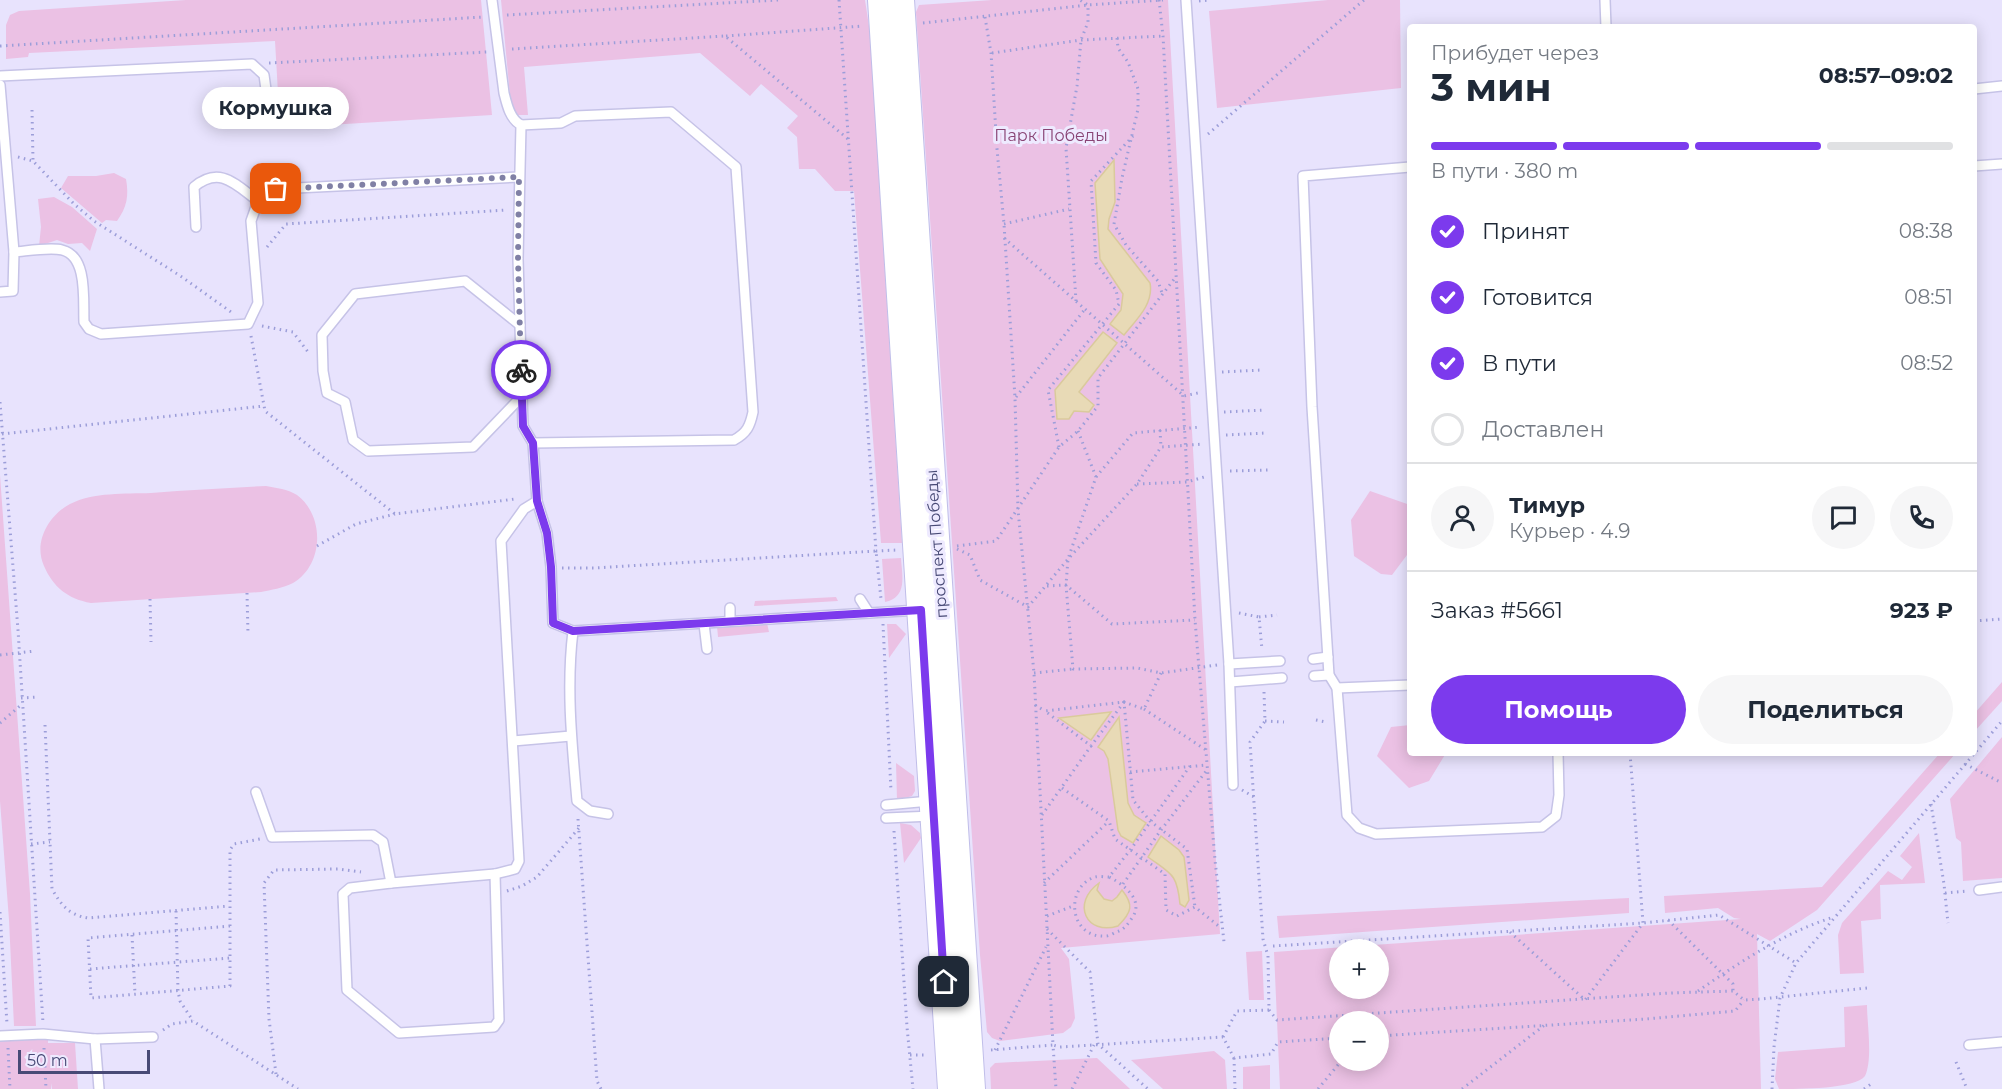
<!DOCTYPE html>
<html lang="ru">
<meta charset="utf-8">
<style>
body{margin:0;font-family:Montserrat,sans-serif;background:#f6f6f7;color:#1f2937;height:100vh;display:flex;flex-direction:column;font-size:22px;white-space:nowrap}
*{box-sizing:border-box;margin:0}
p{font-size:20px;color:#747a83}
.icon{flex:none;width:33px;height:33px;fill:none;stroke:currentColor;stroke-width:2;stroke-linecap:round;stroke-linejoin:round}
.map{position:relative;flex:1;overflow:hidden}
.panel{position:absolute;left:1407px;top:24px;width:570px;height:732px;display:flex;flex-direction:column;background:#fff;border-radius:6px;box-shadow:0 3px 15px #0003}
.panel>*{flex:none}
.buttons{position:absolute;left:1329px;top:939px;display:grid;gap:12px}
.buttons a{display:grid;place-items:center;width:60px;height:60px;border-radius:50%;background:#fff;box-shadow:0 3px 15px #0003;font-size:30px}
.scale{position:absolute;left:18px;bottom:15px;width:132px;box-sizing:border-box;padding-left:6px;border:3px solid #484a76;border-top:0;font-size:16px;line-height:21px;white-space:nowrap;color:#484a76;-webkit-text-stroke:4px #eeeaff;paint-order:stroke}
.pin{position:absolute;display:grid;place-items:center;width:51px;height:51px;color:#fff;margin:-26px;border-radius:12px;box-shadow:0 3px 9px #0006}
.courier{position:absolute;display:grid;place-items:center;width:60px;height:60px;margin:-30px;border:4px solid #7c3aed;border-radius:50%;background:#fff;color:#222;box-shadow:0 2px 8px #0007}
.bubble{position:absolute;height:42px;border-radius:21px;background:#fff;box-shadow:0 3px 15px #0003;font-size:20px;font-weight:700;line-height:42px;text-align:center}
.summary em{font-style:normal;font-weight:700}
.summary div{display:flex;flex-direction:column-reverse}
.summary{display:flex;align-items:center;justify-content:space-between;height:102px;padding:0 24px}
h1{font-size:39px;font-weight:700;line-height:45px}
.bar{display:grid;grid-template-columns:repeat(4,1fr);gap:9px 6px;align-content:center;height:72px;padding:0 24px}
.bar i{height:8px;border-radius:4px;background:#e0e1e3}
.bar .on{background:#7c3aed}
.bar p{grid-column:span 4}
.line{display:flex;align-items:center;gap:15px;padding:0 24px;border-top:2px solid #e0e1e3}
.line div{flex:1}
.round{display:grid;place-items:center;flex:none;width:63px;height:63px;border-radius:32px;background:#f6f6f7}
ol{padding:0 24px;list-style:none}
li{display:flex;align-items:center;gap:18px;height:66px}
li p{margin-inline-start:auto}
li .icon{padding:6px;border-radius:50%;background:#7c3aed;color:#fff;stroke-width:4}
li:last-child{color:#747a83}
li i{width:33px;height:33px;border:3px solid #e0e1e3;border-radius:50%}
.cta{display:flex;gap:12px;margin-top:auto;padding:12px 24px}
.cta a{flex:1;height:69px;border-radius:36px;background:#7c3aed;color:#fff;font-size:24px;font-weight:700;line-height:69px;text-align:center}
.cta a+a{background:#f6f6f7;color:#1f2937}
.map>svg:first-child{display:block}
</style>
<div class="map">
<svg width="2002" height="1089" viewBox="0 0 2002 1089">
<rect width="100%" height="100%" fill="#e8e3fd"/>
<g fill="#ebc1e4" fill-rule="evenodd">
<path d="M186,0H481L492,115L280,128L275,41L29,53L28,57L6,59V25L10,15L19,11Z"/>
<path d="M501,0H865L870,33L902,543H881L854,191H835L815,169H799L797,137L787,128L798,116L761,84L750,96L700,53L524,67L528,115H518L511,106Z"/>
<path d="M992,0H1168L1220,934L1061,948L1069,959L1075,1018L1071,1027L1063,1033L1000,1041L992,1038L987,1032L980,955L916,12L919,5Z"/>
<path d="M1328,0H1400L1401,88L1217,108L1209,11Z"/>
<path d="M114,173L126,179C129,196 127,207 117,221L106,220L102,223L61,188L68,176H96Z"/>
<path d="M54,197L72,207L97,229L90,251L82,243L68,244L57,240L39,246L41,227L38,199Z"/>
<path d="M0,475L30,894L36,1026H14L9,920L0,801Z"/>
<path d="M266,486C277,488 287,489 297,495C325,516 324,565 293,583C283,588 271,590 261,592L91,603C68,599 53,587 44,566C33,542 49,515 70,504C94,492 125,494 151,493C189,490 227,488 266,486Z"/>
<path d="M1370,491L1410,505V551L1392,575L1381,574L1354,556L1351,520Z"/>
<path d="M901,558C902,576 908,597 885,602L882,559Z"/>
<path d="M836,597L838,601L754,606L755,601Z"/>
<path d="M767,623L769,632L718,637L717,626Z"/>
<path d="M887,624H896L906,634L889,658Z"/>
<path d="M2002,682V701L1974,732V714Z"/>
<path d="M1410,725V753H1446L1429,781L1409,788L1377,756L1391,727Z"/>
<path d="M2002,737V878L1963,881L1961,842L1956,838L1950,799Z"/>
<path d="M1940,753H1956L1817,910L1770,941L1757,934L1761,1089H1280L1274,952L1741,919L1734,918L1718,908L1665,913L1664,896L1822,887ZM1340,950H1378V988H1340ZM1340,1022H1378V1060H1340Z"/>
<path d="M896,763L914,776L915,791L912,796L897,800Z"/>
<path d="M900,823L911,825L920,833L921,838L904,863Z"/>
<path d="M1919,833L1925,883L1880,885L1881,919L1861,921L1864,973L1840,974L1838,935L1842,923L1888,871L1902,880L1912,867L1900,856Z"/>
<path d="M1629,898V913L1279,938L1277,916Z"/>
<path d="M1262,951L1264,1000H1249L1246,952Z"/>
<path d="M1867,1005C1867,1024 1873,1059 1865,1076C1856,1089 1798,1089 1779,1089L1775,1079L1778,1052L1845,1047L1844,1007Z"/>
<path d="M48,1039V1043H75L78,1089H52L51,1083V1089H0V1041Z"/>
<path d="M1214,1051L1225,1060L1227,1089H1163L1131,1060Z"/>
<path d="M1097,1058L1130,1089H991L990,1068L995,1063Z"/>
<path d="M1270,1065V1089H1243V1067Z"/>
</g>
<g fill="#e8dab6" stroke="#daca9c" stroke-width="1.5">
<path d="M1114,160L1115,202L1109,219L1108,229L1150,283C1154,304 1136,320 1124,335L1110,324L1121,310L1123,294L1100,259L1095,183Z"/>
<path d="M1103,332L1117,343L1079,392L1094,405L1089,412L1074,411L1069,419H1057L1055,390Z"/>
<path d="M1111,712L1091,740L1059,718Z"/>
<path d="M1119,717L1128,803L1134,815L1146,823L1133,843L1121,836L1118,830L1108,759L1104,751L1098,747Z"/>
<path d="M1161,836L1179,850L1184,857L1189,900L1185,907L1180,904C1177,873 1171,874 1148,857Z"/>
<path d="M1099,883L1097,890L1104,899L1112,901L1117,897L1122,890C1134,905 1132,912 1118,926C1086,936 1071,903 1099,883Z"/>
</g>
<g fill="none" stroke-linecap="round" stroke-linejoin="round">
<defs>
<g id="lane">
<path d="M492,0L504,93C507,105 510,119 521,125L518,259L523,426L533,443L537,501L547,533L551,567L553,623L573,631L919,610"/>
<path d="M1186,0L1229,664L1233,785"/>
<path d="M1605,0L1606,27"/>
<path d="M0,76L252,64L264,75L268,104"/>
<path d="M0,85L14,252L13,291L0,292"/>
<path d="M1974,89L2002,86"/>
<path d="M521,125L561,123L575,116L671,112L736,167L753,412C750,426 747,433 734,440L533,443"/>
<path d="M1974,166L2002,164"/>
<path d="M1410,167L1303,176L1312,407L1329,675L1337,688L1347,815L1359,828L1376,834L1542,827L1556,816L1559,795L1558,753"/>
<path d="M196,227L194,187C220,165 236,185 258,201"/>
<path d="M14,252C27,251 50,247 62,250C88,256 83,300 84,322L89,329L101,334L248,324L258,303L251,221L258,201L276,189L519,177"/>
<path d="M520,325L465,281L355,294L322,335L323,371L327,393L345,402L353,440L368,451L473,447L522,396"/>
<path d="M860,599L869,613"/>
<path d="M730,608V621"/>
<path d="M704,624L707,649"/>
<path d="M573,631C566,688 572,745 577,801L590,811L608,814"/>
<path d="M1313,659L1328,657"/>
<path d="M1229,664L1280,661"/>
<path d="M1314,676L1329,675"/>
<path d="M1230,682L1282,678"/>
<path d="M1337,688L1410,685"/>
<path d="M513,741L571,736"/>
<path d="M256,792L272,837L373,835L383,842L391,883L495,874L515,869L519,861L501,541L524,509L537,501"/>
<path d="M886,805L930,801"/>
<path d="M886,818L932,816"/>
<path d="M391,883L350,888L343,894L347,990L399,1033L494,1027L499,1020L495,874"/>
<path d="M1979,890L2002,887"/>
<path d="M0,1036L43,1034L95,1039L153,1037"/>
<path d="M95,1039L99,1089"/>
<path d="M1969,1045L2002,1042"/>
</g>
<g id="secondary">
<path d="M881,0L951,1089"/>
<path d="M901,0L972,1089"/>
</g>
</defs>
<use href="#lane" stroke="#c6c3e7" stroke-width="12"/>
<use href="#secondary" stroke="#c0bee9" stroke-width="28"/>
<g stroke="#9c9ed9" stroke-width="3" stroke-dasharray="1.5 4.5" stroke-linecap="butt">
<path d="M839,0L876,551L897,550"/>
<path d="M1159,0L1163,36L1195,620L1215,860L1224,942"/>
<path d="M1199,1L1209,0"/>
<path d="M507,15L778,0"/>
<path d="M985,17L991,53L997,149L1004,224L1015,398L1018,510L1034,673L1053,1045L1060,1047L1223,1037L1234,1058L1271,1054L1278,1042L1340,1038"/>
<path d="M923,23L1088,5L1163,0"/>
<path d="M726,36L863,26"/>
<path d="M1117,38L1118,48L1128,62L1138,89V109L1122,178L1114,224L1126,245L1158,281L1162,293"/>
<path d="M0,46L483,17"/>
<path d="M512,49L725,36L848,139"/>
<path d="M992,53L1081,40L1163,36"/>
<path d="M269,63L487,52"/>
<path d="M32,110L33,161"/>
<path d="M1208,134L1364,0"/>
<path d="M18,157L33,161L74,204L94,221L182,277L231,312"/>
<path d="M1004,224L1069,209"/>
<path d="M1004,238L1184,396L1198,393"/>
<path d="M267,247L286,224L507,210"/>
<path d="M1076,301L1066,148L1077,86L1081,40L1088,22V5L1080,0"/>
<path d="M262,326L293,332L308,352"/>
<path d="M251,336L265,411L395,514L515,499"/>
<path d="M1222,372L1261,370"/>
<path d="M1016,397L1085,309"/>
<path d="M0,402L18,630L43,1023"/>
<path d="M1224,412L1264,410"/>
<path d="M1160,430L1161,447"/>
<path d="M1078,431L1096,477L1068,559L1066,585L1073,669L1137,668L1161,673L1217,665"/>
<path d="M2,434L264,406"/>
<path d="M1226,435L1265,433"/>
<path d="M1059,447L1048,390L1119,304L1116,290L1096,263L1091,181L1133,136"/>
<path d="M1230,471L1268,470"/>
<path d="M1096,477L1133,433L1201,427"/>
<path d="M1137,484L1187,482L1204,477"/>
<path d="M317,546L356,524L395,514"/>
<path d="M957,546L996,541L1059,447L1078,431L1098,406V378L1175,278"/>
<path d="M957,549L970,555L980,580L1028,607L1068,559L1137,484L1161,447L1204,444"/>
<path d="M562,568H594L876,551L881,599"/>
<path d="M1047,586L1066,585L1112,624L1195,620"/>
<path d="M247,593L248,634"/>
<path d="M150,599L151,642"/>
<path d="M1239,613L1259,617L1262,650"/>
<path d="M1259,617L1277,615"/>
<path d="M1974,621L2002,619"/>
<path d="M883,624L891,791"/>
<path d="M0,655L35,651"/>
<path d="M1034,673L1073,669"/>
<path d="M1161,673L1144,709L1124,702L1133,800L1150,821L1187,849L1195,907"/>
<path d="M1264,692L1265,721L1250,742L1263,939L1268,956L1269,1010L1277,1020L1669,993L1733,991L1744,1000L1761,999L1867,988"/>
<path d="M21,698L38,697"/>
<path d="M1124,702L1091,746L1045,711Z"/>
<path d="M1035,705L1045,711"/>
<path d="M1144,709L1206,750"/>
<path d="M1316,720L1326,722"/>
<path d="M1265,721L1284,722"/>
<path d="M0,723L21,705"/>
<path d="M45,725L52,889C61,905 69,915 88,918L229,906"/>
<path d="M1965,764L2002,783"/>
<path d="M1130,772L1207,765"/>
<path d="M1062,788L1109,821L1115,839L1165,874L1166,910L1177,916L1195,907L1221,928"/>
<path d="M1242,790L1254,797"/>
<path d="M1931,804L1944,884L1948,923"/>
<path d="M1042,815L1091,746"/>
<path d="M578,819L597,1081L601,1089"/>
<path d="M894,831L907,1027L913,1089"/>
<path d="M31,844L50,842"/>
<path d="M1109,877C1105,877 1099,876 1095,877C1064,887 1069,939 1106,936C1110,936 1115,932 1119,931C1125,928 1128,924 1132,918C1145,900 1123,884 1109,877L1131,849L1190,766"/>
<path d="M1044,883L1109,821"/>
<path d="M1123,884L1161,830L1207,770"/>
<path d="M507,891L522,886L537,877L579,828"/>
<path d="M1945,893L1968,891"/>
<path d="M176,911L178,991L180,1001L193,1021"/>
<path d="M0,912L7,1024"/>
<path d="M1047,916L1073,906"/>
<path d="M1668,920L1733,984V991"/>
<path d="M230,926L88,938L91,998L230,986V850L234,844L260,839"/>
<path d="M1047,929L1090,972L1098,1044L1148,1089"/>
<path d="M1510,932L1585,1000L1643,923L1630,753"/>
<path d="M132,935L135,994"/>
<path d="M1273,946L1643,923L1719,915L1796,963"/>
<path d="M90,969L230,958"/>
<path d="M1698,991C1740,962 1785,932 1834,917"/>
<path d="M163,1030L172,1024L193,1021L298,1089"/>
<path d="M1378,1036L1646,1019L1735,1011L1744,1000"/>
<path d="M1223,1037L1237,1011L1269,1010"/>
<path d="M8,1048L10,1089"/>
<path d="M44,1048L46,1089"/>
<path d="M991,1050L1053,1045L1056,1089"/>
<path d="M995,1050L1046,947"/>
<path d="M910,1055H927"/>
<path d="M1234,1058L1235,1089"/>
<path d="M1956,1062L1967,1089"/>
<path d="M276,1074L269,1019L264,883L274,870L338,869L361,872"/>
<path d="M1072,1089L1094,1045"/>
<path d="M1318,1089L1342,1060"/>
<path d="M1462,1089L1546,1024"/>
<path d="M1772,1089L1774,1047L1780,998L1796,963L2002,721"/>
<path d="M1864,1089L1871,1084"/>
</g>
<use href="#lane" stroke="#fff" stroke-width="9"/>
<use href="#secondary" stroke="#fff" stroke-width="26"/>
</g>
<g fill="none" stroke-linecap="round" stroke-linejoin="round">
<path stroke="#8080a5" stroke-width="6" stroke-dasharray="0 10.8" d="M276,189L519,177L518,259L521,370"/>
<path stroke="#7c3aed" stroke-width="8" d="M521,370L523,426L533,443L537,501L547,533L551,567L553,623L573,631L921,610L944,982"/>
</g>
<g text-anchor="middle" stroke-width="6" stroke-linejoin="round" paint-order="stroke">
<g font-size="16" fill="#894475" stroke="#eeeaff">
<text x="1051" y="141">Парк Победы</text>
</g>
<g font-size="16" fill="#484a76" stroke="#eeeaff">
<text transform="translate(936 544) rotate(-94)" y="6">проспект Победы</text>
</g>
</g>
</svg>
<div class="buttons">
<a>+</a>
<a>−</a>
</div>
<div class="scale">50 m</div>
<div class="pin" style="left:276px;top:189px;background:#ea580c"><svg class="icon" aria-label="bag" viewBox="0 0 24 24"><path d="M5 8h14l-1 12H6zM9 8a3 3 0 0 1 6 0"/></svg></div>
<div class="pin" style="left:944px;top:982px;background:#1f2937"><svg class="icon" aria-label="home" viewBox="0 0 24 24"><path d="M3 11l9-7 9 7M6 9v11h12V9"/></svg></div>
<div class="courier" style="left:521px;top:370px"><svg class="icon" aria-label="bike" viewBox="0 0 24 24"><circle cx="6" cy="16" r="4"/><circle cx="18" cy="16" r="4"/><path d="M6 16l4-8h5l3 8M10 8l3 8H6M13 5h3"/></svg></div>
<div class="bubble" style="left:202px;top:87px;width:147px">Кормушка</div>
<section class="panel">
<div class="summary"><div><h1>3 мин</h1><p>Прибудет через</p></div><em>08:57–09:02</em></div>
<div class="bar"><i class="on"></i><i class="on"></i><i class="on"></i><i></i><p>В пути · 380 m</p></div>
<ol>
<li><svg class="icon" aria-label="check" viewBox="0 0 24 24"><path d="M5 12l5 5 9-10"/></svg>Принят<p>08:38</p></li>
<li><svg class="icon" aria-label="check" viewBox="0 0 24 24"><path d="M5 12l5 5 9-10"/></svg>Готовится<p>08:51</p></li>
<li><svg class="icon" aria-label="check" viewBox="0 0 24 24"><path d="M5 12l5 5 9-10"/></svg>В пути<p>08:52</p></li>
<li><i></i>Доставлен</li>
</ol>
<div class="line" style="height:108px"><a class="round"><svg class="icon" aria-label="person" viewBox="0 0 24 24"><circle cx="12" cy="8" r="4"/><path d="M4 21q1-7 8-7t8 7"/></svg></a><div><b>Тимур</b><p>Курьер · 4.9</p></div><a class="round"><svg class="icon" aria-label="chat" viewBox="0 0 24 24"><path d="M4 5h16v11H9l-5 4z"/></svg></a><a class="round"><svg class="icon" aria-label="phone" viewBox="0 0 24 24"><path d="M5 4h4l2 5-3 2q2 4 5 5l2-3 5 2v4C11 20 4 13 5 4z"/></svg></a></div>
<div class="line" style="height:78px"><div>Заказ #5661</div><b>923 ₽</b></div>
<div class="cta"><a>Помощь</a><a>Поделиться</a></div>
</section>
</div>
